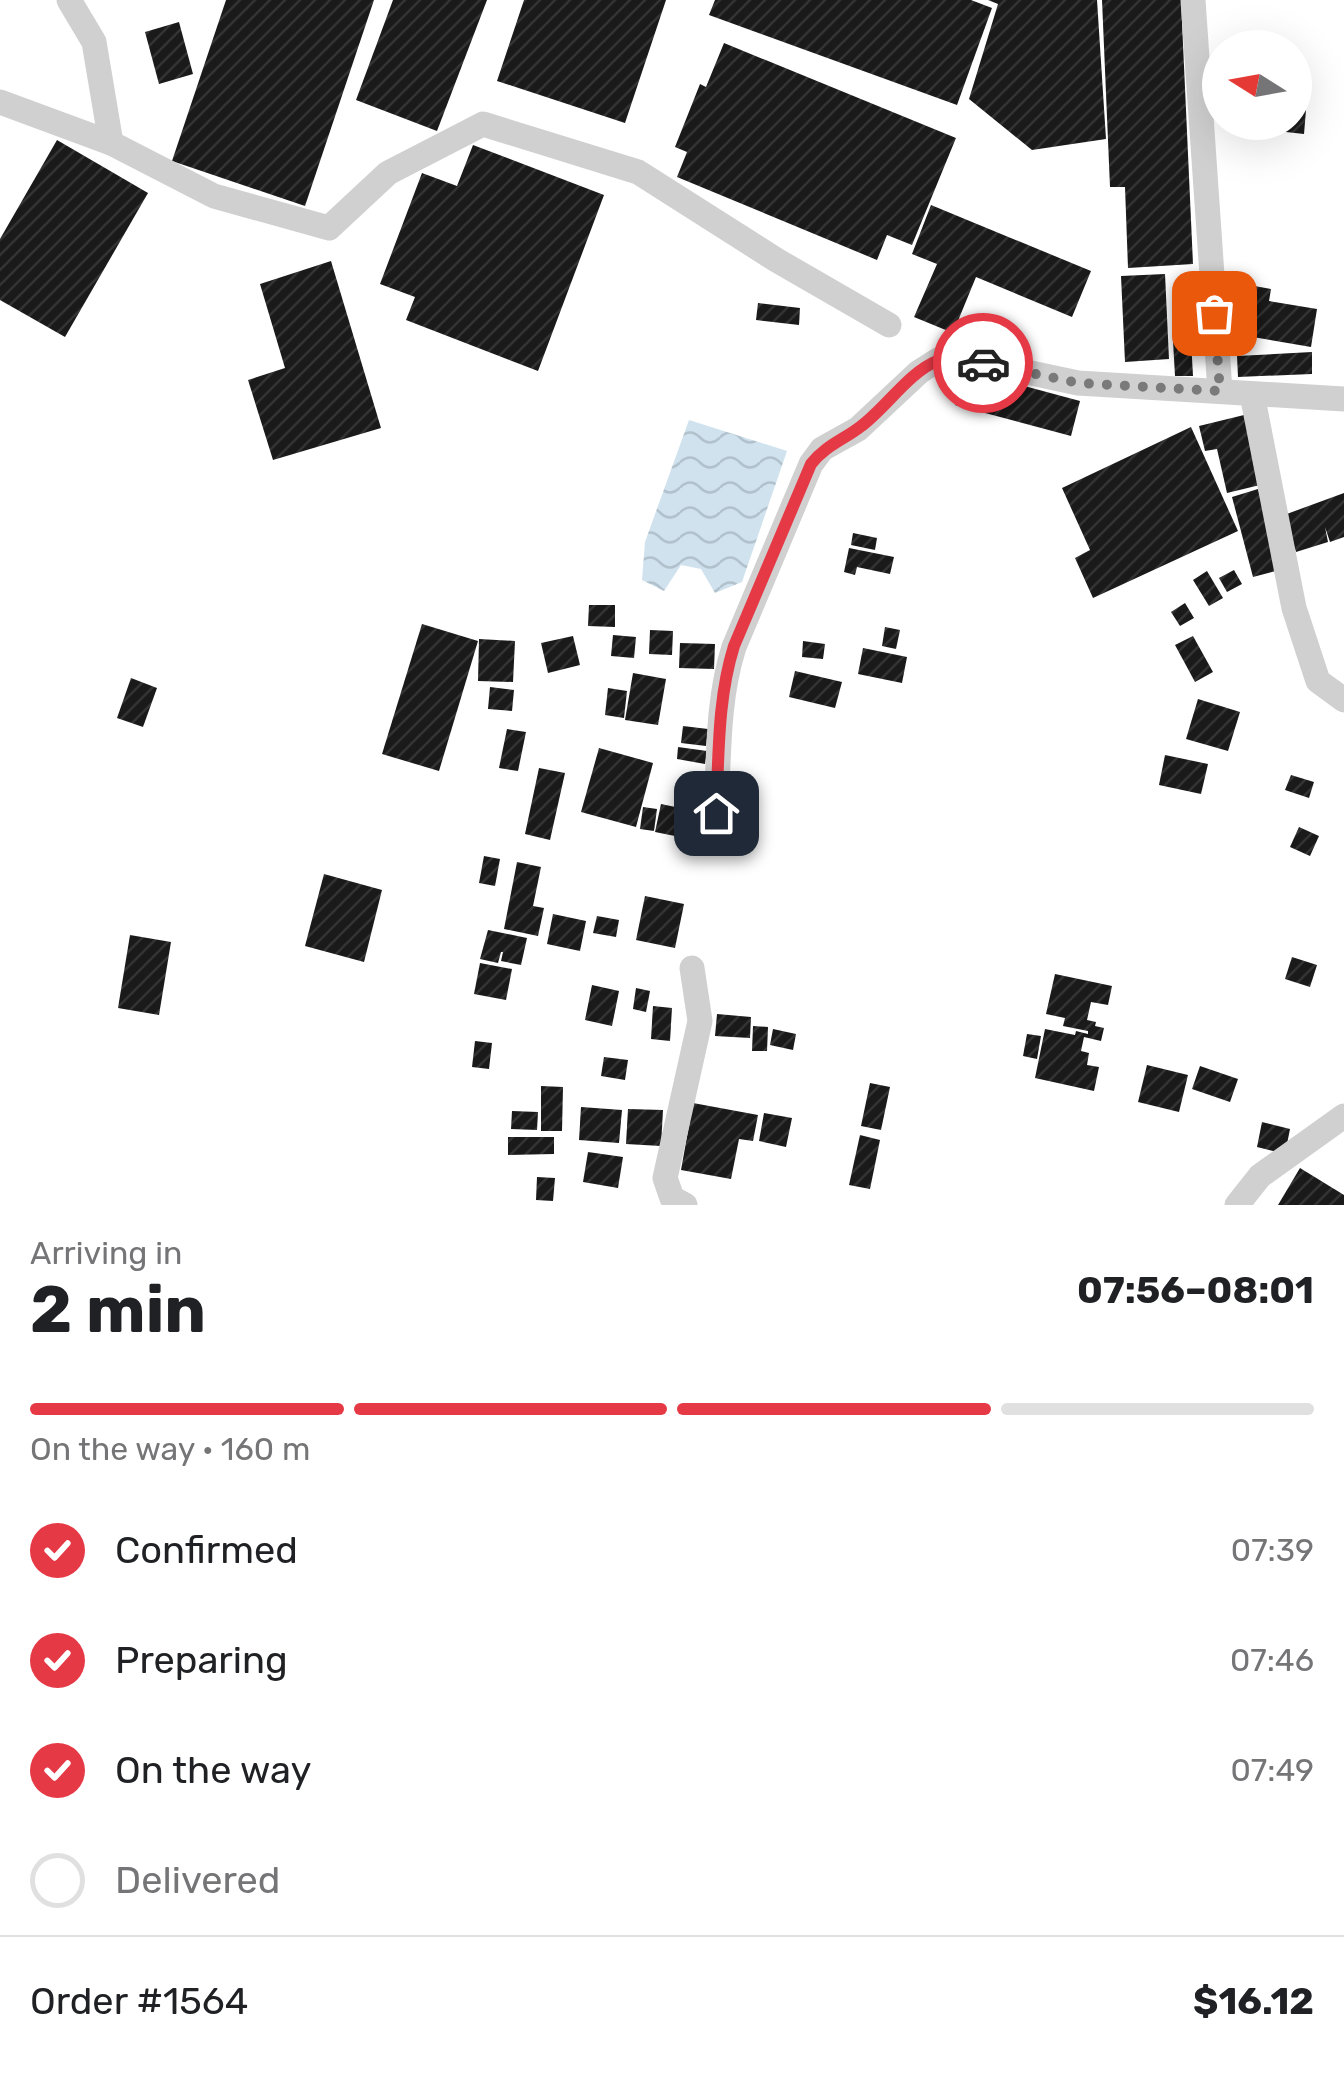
<!DOCTYPE html>
<meta charset="utf-8">
<style>
body{margin:0;font-family:Rubik,sans-serif;background:#f2f2f2;color:#202124;height:100vh;display:flex;flex-direction:column;font-size:38px;white-space:nowrap}
*{box-sizing:border-box;margin:0}
p{font-size:32px;color:#757577}
.icon{flex:none;width:55px;height:55px;fill:none;stroke:currentColor;stroke-width:2;stroke-linecap:round;stroke-linejoin:round}
.map{position:relative;height:1205px;overflow:hidden}
.sheet{display:flex;flex-direction:column;background:#fff;flex:1}
.sheet>*{flex:none}
.needle{width:65px;rotate:281deg}
.buttons{position:absolute;left:1202px;top:30px;display:grid;gap:20px}
.buttons a{display:grid;place-items:center;width:110px;height:110px;border-radius:50%;background:#fff;box-shadow:0 10px 40px #0002;font-size:50px}
.pin{position:absolute;display:grid;place-items:center;width:85px;height:85px;color:#fff;margin:-42px;border-radius:20px;box-shadow:0 5px 15px #0006}
.courier{position:absolute;display:grid;place-items:center;width:100px;height:100px;margin:-50px;border:8px solid #e63946;border-radius:50%;background:#fff;color:#222;box-shadow:0 2px 12px #0007}
.summary em{font-style:normal;font-weight:700}
.summary div{display:flex;flex-direction:column-reverse}
.summary{display:flex;align-items:center;justify-content:space-between;height:170px;padding:0 30px}
h1{font-size:65px;font-weight:700;line-height:75px}
.bar{display:grid;grid-template-columns:repeat(4,1fr);gap:15px 10px;align-content:center;height:120px;padding:0 30px}
.bar i{height:12px;border-radius:8px;background:#e0e0e0}
.bar .on{background:#e63946}
.bar p{grid-column:span 4}
.line{display:flex;align-items:center;gap:25px;padding:0 30px;border-top:2px solid #e0e0e0}
.line div{flex:1}
ol{padding:0 30px;list-style:none}
li{display:flex;align-items:center;gap:30px;height:110px}
li p{margin-inline-start:auto}
li .icon{padding:10px;border-radius:50%;background:#e63946;color:#fff;stroke-width:4}
li:last-child{color:#757577}
li i{width:55px;height:55px;border:5px solid #e0e0e0;border-radius:50%}
.map>svg:first-child{display:block}
</style>
<div class="map">
<svg width="1344" height="1205" viewBox="0 0 1344 1205">
<defs>
<pattern id="water-waves" width="16" height="10" patternUnits="userSpaceOnUse" patternTransform="scale(2.5)"><rect width="16" height="10" fill="#cfe2ee"/><path d="M0 5q4-4 8 0t8 0" fill="none" stroke="#b2c2cd"/></pattern>
<pattern id="building-hatch" width="6" height="6" patternUnits="userSpaceOnUse" patternTransform="scale(2.5)"><rect width="6" height="6" fill="#1a1a1a"/><path d="M-1 1l2-2M0 6l6-6M5 7l2-2" fill="none" stroke="#333"/></pattern>
</defs>
<rect width="100%" height="100%" fill="#fff"/>
<path fill="url(#water-waves)" d="M689,420L787,451L742,582L715,593L701,569L681,565L664,591L642,580L645,542Z"/>
<g fill="url(#building-hatch)">
<path d="M226,0H374L305,206L172,161Z"/>
<path d="M393,0H487L437,131L356,100Z"/>
<path d="M524,0H666L625,123L497,81Z"/>
<path d="M715,0H971L992,8L957,105L709,15Z"/>
<path d="M988,0H1097L1106,139L1032,150L969,99L998,4Z"/>
<path d="M1102,0H1181L1193,264L1128,268L1125,187H1110Z"/>
<path d="M179,22L193,74L159,84L145,32Z"/>
<path d="M724,43L956,138L912,245L887,235L877,260L677,177L687,152L675,147L700,84L706,87Z"/>
<path d="M1295,109L1306,110L1304,134L1267,130L1268,122H1295Z"/>
<path d="M57,140L148,193L65,337L0,300V239Z"/>
<path d="M473,145L604,195L538,371L406,320L415,297L380,284L422,173L457,186Z"/>
<path d="M931,205L1091,271L1072,317L976,277L953,333L914,317L937,264L912,254Z"/>
<path d="M331,261L381,428L273,460L248,380L285,368L260,284Z"/>
<path d="M1165,274L1169,359L1125,362L1121,276Z"/>
<path d="M1238,283L1271,289L1269,301L1317,309L1311,347L1229,333Z"/>
<path d="M758,303L800,308L799,325L756,320Z"/>
<path d="M1190,322L1193,376H1175L1172,323Z"/>
<path d="M1312,352V374L1238,377L1237,356Z"/>
<path d="M965,370L1080,401L1071,436L955,405Z"/>
<path d="M1244,415L1260,485L1227,493L1217,449L1205,451L1199,426Z"/>
<path d="M1191,427L1238,531L1093,598L1075,558L1090,550L1062,488Z"/>
<path d="M1258,489L1280,570L1253,577L1232,497Z"/>
<path d="M1344,493V537L1330,542L1325,527L1328,542L1296,552L1284,515Z"/>
<path d="M853,533L877,538L875,550L851,545Z"/>
<path d="M849,548L894,557L890,574L857,567L855,575L844,572Z"/>
<path d="M1234,570L1242,584L1227,592L1219,578Z"/>
<path d="M1207,571L1223,598L1209,606L1193,580Z"/>
<path d="M1185,603L1194,618L1180,626L1171,612Z"/>
<path d="M589,605H615V627L588,626Z"/>
<path d="M422,624L478,641L439,771L382,754Z"/>
<path d="M885,627L900,630L896,649L882,646Z"/>
<path d="M650,630L673,631L672,655L649,654Z"/>
<path d="M613,635L636,637L634,658L611,656Z"/>
<path d="M573,636L580,665L548,673L541,643Z"/>
<path d="M1193,636L1213,672L1195,682L1175,645Z"/>
<path d="M479,639L515,641L513,682L478,681Z"/>
<path d="M803,641L825,644L823,659L802,657Z"/>
<path d="M680,643L715,644L714,669L679,668Z"/>
<path d="M863,648L907,657L902,683L858,674Z"/>
<path d="M795,671L842,682L835,708L789,697Z"/>
<path d="M633,673L666,679L658,725L625,720Z"/>
<path d="M131,678L157,688L143,727L117,718Z"/>
<path d="M490,687L514,690L512,711L488,709Z"/>
<path d="M608,688L627,691L624,718L605,715Z"/>
<path d="M1198,699L1240,712L1228,751L1186,739Z"/>
<path d="M683,726L708,729L706,746L681,743Z"/>
<path d="M507,729L526,732L518,771L499,768Z"/>
<path d="M678,747L707,751L705,764L677,759Z"/>
<path d="M599,748L653,763L636,827L581,812Z"/>
<path d="M1165,755L1208,764L1201,794L1159,785Z"/>
<path d="M539,768L565,773L550,840L525,834Z"/>
<path d="M688,775L709,780L704,800L682,795Z"/>
<path d="M1291,775L1314,782L1309,798L1285,790Z"/>
<path d="M661,804L685,809L680,837L655,832Z"/>
<path d="M643,807L657,809L654,831L640,829Z"/>
<path d="M1299,827L1319,836L1310,856L1290,847Z"/>
<path d="M484,856L500,859L495,886L479,883Z"/>
<path d="M517,862L541,867L533,906L544,908L538,936L504,929Z"/>
<path d="M324,874L382,890L364,962L305,946Z"/>
<path d="M645,896L684,904L675,948L636,940Z"/>
<path d="M553,914L586,921L580,951L547,944Z"/>
<path d="M597,916L619,920L616,937L593,933Z"/>
<path d="M488,930L527,938L521,965L501,961L503,952H501L498,963L480,959Z"/>
<path d="M130,935L171,942L159,1015L118,1008Z"/>
<path d="M1292,957L1317,965L1310,987L1285,979Z"/>
<path d="M480,963L512,969L506,1000L474,994Z"/>
<path d="M1055,974L1112,986L1108,1005L1091,1002L1087,1020L1096,1022L1095,1026L1104,1028L1101,1041L1084,1037L1081,1051L1089,1053L1087,1065L1099,1067L1094,1091L1035,1078L1045,1029L1075,1035L1076,1031L1088,1034V1031L1063,1026L1065,1018L1046,1014Z"/>
<path d="M592,985L619,991L612,1026L585,1020Z"/>
<path d="M636,988L650,991L646,1012L633,1009Z"/>
<path d="M653,1006L672,1008L670,1041L651,1039Z"/>
<path d="M717,1014L751,1017L750,1038L715,1036Z"/>
<path d="M753,1026L768,1027L767,1051H752Z"/>
<path d="M773,1029L796,1034L793,1050L770,1045Z"/>
<path d="M1027,1034L1041,1036L1037,1059L1023,1056Z"/>
<path d="M475,1041L492,1043L489,1069L472,1067Z"/>
<path d="M604,1057L628,1060L625,1080L601,1076Z"/>
<path d="M1147,1065L1188,1075L1179,1112L1138,1102Z"/>
<path d="M1200,1066L1238,1079L1230,1102L1192,1089Z"/>
<path d="M870,1083L890,1087L881,1130L861,1126Z"/>
<path d="M541,1086L563,1087L562,1131H541Z"/>
<path d="M693,1103L758,1115L753,1141L739,1139L731,1179L681,1170Z"/>
<path d="M581,1107L622,1110L619,1143L579,1140Z"/>
<path d="M628,1109L663,1110L661,1146L626,1144Z"/>
<path d="M512,1111L538,1112L537,1130L511,1129Z"/>
<path d="M764,1113L792,1118L786,1147L759,1141Z"/>
<path d="M1262,1122L1290,1129L1285,1154L1257,1147Z"/>
<path d="M860,1135L880,1140L870,1189L849,1185Z"/>
<path d="M508,1137H554V1154L508,1155Z"/>
<path d="M588,1152L623,1157L618,1188L583,1182Z"/>
<path d="M1300,1168L1344,1195V1205H1278Z"/>
<path d="M537,1177L555,1178L553,1201L536,1200Z"/>
</g>
<g fill="none" stroke-linecap="round" stroke-linejoin="round">
<g stroke="#d0d0d0" stroke-width="25">
<path d="M69,0L94,42L111,143"/>
<path d="M1193,0L1220,391"/>
<path d="M0,102L111,143L214,196L329,228L388,173L483,124L638,172L778,261L889,325"/>
<path d="M1252,394L1294,608L1318,681L1344,700"/>
<path d="M716,813C719,758 717,700 734,647L811,464L822,449L858,429L919,372L938,360L961,358L1078,383L1344,399"/>
<path d="M685,1205L672,1198L665,1178L700,1021L692,968"/>
<path d="M1237,1205L1260,1176L1344,1116"/>
</g>
</g>
<g fill="none" stroke-linecap="round" stroke-linejoin="round">
<path stroke="#7a7a7a" stroke-width="10" stroke-dasharray="0 18" d="M983,363L1078,383L1220,391L1214,313"/>
<path stroke="#e63946" stroke-width="12" d="M716,813C719,758 717,700 734,646L811,464C825,446 843,440 860,427C885,409 909,372 937,361C952,355 969,359 983,363"/>
</g>
</svg>
<div class="buttons">
<a><svg class="needle" viewBox="-14 -14 28 28"><path d="M0-13l5 13h-10z" fill="#e53935"/><path d="M0 13l5-13h-10z" fill="#757577"/></svg></a>
</div>
<div class="pin" style="left:1214px;top:313px;background:#ea580c"><svg class="icon" aria-label="bag" viewBox="0 0 24 24"><path d="M5 8h14l-1 12H6zM9 8a3 3 0 0 1 6 0"/></svg></div>
<div class="pin" style="left:716px;top:813px;background:#1f2937"><svg class="icon" aria-label="home" viewBox="0 0 24 24"><path d="M3 11l9-7 9 7M6 9v11h12V9"/></svg></div>
<div class="courier" style="left:983px;top:363px"><svg class="icon" aria-label="car" viewBox="0 0 24 24"><path d="M5 17H2v-5l4-1 3-4h7l3 4 3 1v5h-3M9 17h6M6 11h13"/><circle cx="7" cy="17" r="2"/><circle cx="17" cy="17" r="2"/></svg></div>
</div>
<section class="sheet">
<div class="summary"><div><h1>2 min</h1><p>Arriving in</p></div><em>07:56–08:01</em></div>
<div class="bar"><i class="on"></i><i class="on"></i><i class="on"></i><i></i><p>On the way · 160 m</p></div>
<ol>
<li><svg class="icon" aria-label="check" viewBox="0 0 24 24"><path d="M5 12l5 5 9-10"/></svg>Confirmed<p>07:39</p></li>
<li><svg class="icon" aria-label="check" viewBox="0 0 24 24"><path d="M5 12l5 5 9-10"/></svg>Preparing<p>07:46</p></li>
<li><svg class="icon" aria-label="check" viewBox="0 0 24 24"><path d="M5 12l5 5 9-10"/></svg>On the way<p>07:49</p></li>
<li><i></i>Delivered</li>
</ol>
<div class="line" style="height:130px"><div>Order #1564</div><b>$16.12</b></div>
</section>
